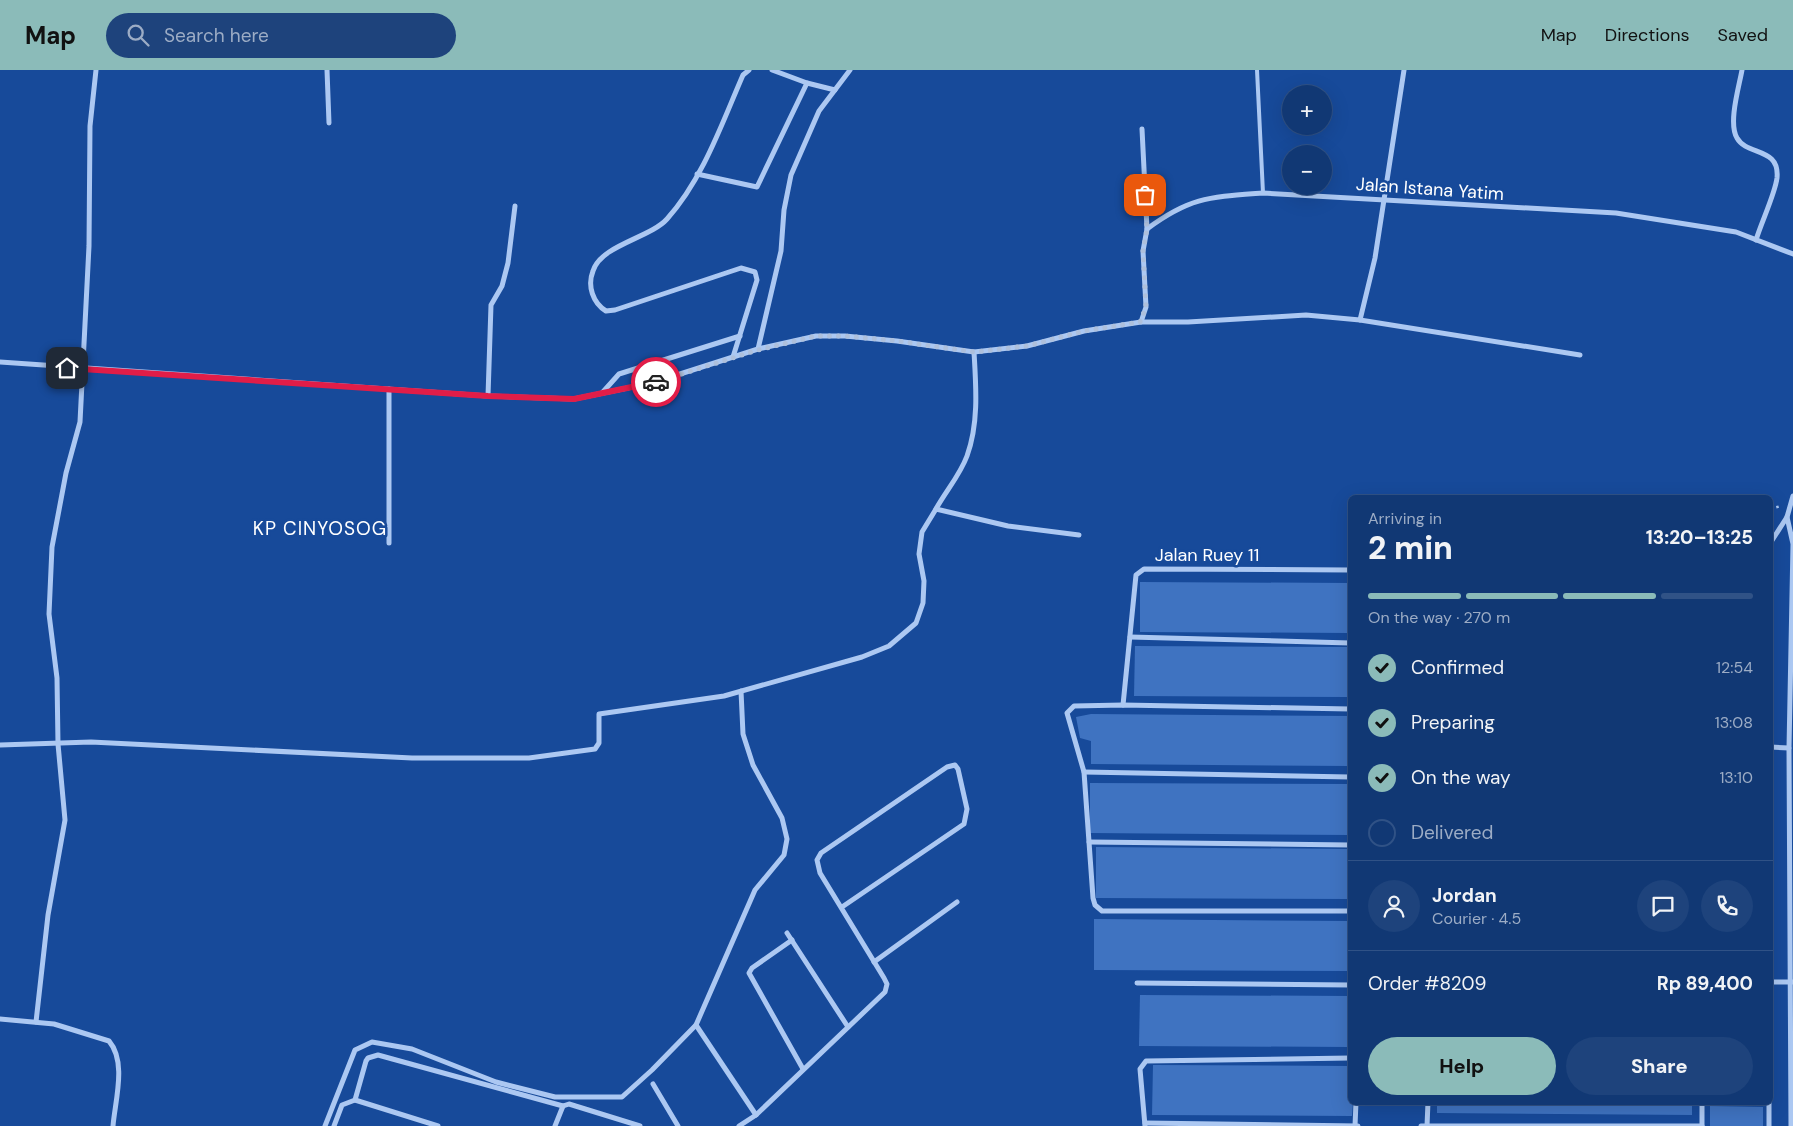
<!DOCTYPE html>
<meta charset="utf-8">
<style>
body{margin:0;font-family:"DM Sans",sans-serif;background:#1e437c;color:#f1f3f6;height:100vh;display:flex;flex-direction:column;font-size:19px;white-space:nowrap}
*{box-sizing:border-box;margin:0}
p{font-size:16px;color:#9cacc5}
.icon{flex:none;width:28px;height:28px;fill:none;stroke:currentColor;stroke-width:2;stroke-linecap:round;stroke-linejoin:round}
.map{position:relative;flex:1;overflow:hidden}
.panel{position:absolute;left:1348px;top:425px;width:425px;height:610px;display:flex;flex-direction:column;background:#113874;border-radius:8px;box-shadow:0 5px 20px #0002,0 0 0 1px #305286}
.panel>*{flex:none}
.controls{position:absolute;left:1282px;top:15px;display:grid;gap:10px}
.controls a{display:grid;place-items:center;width:50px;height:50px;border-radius:50%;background:#113874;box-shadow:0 5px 20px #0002,0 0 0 1px #305286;font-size:25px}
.pin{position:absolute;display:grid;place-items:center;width:42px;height:42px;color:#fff;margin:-21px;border-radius:10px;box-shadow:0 2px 8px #0006}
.courier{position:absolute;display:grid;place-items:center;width:50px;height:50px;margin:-25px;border:4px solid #e11d48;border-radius:50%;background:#fff;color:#222;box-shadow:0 1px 6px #0007}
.overview em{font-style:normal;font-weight:800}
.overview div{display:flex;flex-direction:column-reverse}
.overview{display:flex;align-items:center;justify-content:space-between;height:85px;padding:0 20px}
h1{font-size:32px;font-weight:800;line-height:38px}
.bar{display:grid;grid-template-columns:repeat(4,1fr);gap:8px 5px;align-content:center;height:60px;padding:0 20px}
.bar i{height:6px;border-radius:4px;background:#305286}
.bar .on{background:#8bbbb9}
.bar p{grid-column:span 4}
.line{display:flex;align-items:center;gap:12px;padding:0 20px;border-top:1px solid #305286}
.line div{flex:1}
.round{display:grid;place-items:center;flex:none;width:52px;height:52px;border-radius:26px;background:#1e437c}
ol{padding:0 20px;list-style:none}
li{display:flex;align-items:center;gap:15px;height:55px}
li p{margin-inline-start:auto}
li .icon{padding:5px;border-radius:50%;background:#8bbbb9;color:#111;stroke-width:4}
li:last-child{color:#9cacc5}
li i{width:28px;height:28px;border:2px solid #305286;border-radius:50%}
.primary-button{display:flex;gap:10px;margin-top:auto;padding:10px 20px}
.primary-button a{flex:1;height:58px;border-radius:30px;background:#8bbbb9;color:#111;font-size:20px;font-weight:800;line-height:58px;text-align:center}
.primary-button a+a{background:#1e437c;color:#f1f3f6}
header{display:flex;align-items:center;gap:30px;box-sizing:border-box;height:70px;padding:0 25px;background:#8bbbb9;color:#111}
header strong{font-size:24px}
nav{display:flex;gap:28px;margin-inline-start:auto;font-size:18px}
.search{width:350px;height:45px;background:#1e437c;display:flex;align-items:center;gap:12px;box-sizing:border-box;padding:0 18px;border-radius:28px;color:#9cacc5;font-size:19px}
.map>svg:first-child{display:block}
</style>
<header>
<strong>Map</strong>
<div class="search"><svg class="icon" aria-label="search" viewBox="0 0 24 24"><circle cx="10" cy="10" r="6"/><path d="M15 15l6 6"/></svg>Search here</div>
<nav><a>Map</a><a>Directions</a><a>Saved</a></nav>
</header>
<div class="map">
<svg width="1793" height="1056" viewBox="0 0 1793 1056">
<rect width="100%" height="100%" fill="#174a9a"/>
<g fill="#3f73c1">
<path d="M1140,512L1350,513V563L1140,562Z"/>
<path d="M1135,576L1350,577V627L1134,626Z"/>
<path d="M1091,644L1350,646V696L1091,694V671L1080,668L1076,647Z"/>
<path d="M1090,713L1350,714V765L1090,763Z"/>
<path d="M1096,777L1350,779V829L1096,828Z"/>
<path d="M1094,849L1350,851V901L1094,900Z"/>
<path d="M1140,925L1350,926V977L1139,976Z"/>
<path d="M1153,995L1350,996V1032H1353L1352,1046L1152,1045Z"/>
<path d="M1437,1032H1692V1045L1437,1043Z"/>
<path d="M1712,1032H1765V1035L1712,1034Z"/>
<path d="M1710,1036L1763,1037V1056H1710Z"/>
</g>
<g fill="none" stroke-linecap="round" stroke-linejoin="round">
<path stroke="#acc8f2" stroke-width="2.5" stroke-dasharray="2.5 4" stroke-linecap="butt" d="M1770,439L1781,436"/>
<path stroke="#acc8f2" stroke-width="4" d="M1257,0L1263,123"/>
<g stroke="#acc8f2" stroke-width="5">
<path d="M327,0L329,53"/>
<path d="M772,0L807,13L835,20"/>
<path d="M1742,0C1739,17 1728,53 1737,68C1747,86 1780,77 1777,108C1775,124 1761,153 1756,170"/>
<path d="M1142,59L1147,159"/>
<path d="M697,104L757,117L807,13"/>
<path d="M1360,250L1375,188L1404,0"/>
<path d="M1141,252H1188L1306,245L1360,250L1580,285"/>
<path d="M758,279L781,181L784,140L791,105L819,41L850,0"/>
<path d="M974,282C976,316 979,353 967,386C960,405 946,421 936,439L1008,456L1079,465"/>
<path d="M733,287L757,210L755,202L741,198L615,240L606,241C593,233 587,216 593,201C601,175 650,168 667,149C703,109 722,53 743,5L749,0"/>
<path d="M0,292L488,326L574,329L652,313L758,279L816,266H845L897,271L974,282L1027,276L1084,261L1141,252L1146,237L1143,181L1147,159C1190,127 1210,127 1263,123L1616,143L1736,162L1793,184"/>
<path d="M389,319V473"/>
<path d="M602,323L619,304L740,266"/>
<path d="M488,326L491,235L502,216L508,193L515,136"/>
<path d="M1787,447L1793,474L1789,678L1791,1056"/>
<path d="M1130,567L1350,573"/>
<path d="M1770,591L1771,472L1787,447L1793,426"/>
<path d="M741,621L743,664L753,695L782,748L787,769L784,785L755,820L696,955L756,1045"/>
<path d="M1123,635L1136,505L1144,499L1350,500"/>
<path d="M1350,639L1123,635L1074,636L1067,643L1084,702L1093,828L1095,835L1102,841H1350"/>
<path d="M0,675L91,672L412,688H529L595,679L599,673V644L724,626L862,587L889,576L916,553L923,533L924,511L919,484L922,462L936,439"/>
<path d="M1770,677L1789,678"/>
<path d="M1084,702L1350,707"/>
<path d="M1089,772L1350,775"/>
<path d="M787,863L848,957"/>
<path d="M792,870L752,898L749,903L803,999"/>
<path d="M874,892L957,832"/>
<path d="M1770,912H1793"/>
<path d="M1137,913L1350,915"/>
<path d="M0,949L54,954L109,971C127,992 115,1031 113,1056"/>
<path d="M36,952L48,845L65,750L58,674L57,608L49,544L52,477L66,403L80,352L89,176L90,56L96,0"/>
<path d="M653,1014L678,1056"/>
<path d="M355,1030L438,1056"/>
<path d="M1769,1032V1056"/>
<path d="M1145,1053L1358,1056"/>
<path d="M325,1056L355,980L372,972L412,979L496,1012L555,1027H622L652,1000L696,955"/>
<path d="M334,1056L342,1035L355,1030L366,991L368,988L378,985L563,1036"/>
<path d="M555,1056L563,1036L569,1034L640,1056"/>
<path d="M739,1056L756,1045L885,922L887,914L884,908L820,803L817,790L821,783L947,697L955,695L958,699L967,739L964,754L842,837"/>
<path d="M1145,1056L1140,999L1146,991L1350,988"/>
<path d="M1355,1056L1356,1032"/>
<path d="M1421,1056H1702"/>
<path d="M1427,1056L1428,1032"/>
<path d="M1702,1056V1032"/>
</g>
</g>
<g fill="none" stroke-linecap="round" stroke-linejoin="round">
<path stroke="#aec0dc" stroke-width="5" stroke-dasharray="0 9" d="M656,312L758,280L816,266H845L897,271L974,282L1027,276L1084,261L1140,252L1146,237L1143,181L1147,159L1145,125"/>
<path stroke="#e11d48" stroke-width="6" d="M67,298L488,326L574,329L656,312"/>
</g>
<g text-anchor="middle" stroke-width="5" stroke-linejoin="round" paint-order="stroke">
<g font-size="18" fill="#fff" stroke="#174a9a">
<text transform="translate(1430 119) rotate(4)" y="6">Jalan Istana Yatim</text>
<text x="1207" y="491">Jalan Ruey 11</text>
</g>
<g font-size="19" letter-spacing="1" fill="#fff" stroke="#174a9a">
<text x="320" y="465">KP CINYOSOG</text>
</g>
</g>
</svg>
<div class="controls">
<a>+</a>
<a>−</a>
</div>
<div class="pin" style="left:1145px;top:125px;background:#ea580c"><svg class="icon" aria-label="bag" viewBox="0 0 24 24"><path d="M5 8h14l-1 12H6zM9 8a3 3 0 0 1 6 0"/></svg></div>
<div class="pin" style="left:67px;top:298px;background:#1f2937"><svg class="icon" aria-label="home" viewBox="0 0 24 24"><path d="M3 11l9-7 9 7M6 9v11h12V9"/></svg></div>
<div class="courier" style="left:656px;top:312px"><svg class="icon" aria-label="car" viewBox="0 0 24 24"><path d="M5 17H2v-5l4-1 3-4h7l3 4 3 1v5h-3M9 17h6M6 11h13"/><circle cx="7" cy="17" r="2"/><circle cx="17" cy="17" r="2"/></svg></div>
<section class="panel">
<div class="overview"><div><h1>2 min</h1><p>Arriving in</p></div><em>13:20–13:25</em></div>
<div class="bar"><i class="on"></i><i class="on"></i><i class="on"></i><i></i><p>On the way · 270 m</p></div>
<ol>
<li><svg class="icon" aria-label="check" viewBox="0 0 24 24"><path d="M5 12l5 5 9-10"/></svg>Confirmed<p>12:54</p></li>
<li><svg class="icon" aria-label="check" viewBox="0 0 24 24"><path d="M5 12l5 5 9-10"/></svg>Preparing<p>13:08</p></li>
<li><svg class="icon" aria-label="check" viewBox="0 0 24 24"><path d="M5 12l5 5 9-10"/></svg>On the way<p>13:10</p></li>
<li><i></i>Delivered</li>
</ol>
<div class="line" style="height:90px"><a class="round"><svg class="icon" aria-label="person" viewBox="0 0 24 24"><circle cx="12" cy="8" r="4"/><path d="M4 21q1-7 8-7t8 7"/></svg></a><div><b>Jordan</b><p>Courier · 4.5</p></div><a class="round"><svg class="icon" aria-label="chat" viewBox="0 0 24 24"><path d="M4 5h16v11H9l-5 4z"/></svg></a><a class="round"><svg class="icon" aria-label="phone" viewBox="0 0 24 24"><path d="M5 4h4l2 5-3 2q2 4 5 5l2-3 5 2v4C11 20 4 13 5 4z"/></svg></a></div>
<div class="line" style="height:65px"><div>Order #8209</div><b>Rp 89,400</b></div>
<div class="primary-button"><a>Help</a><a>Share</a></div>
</section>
</div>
